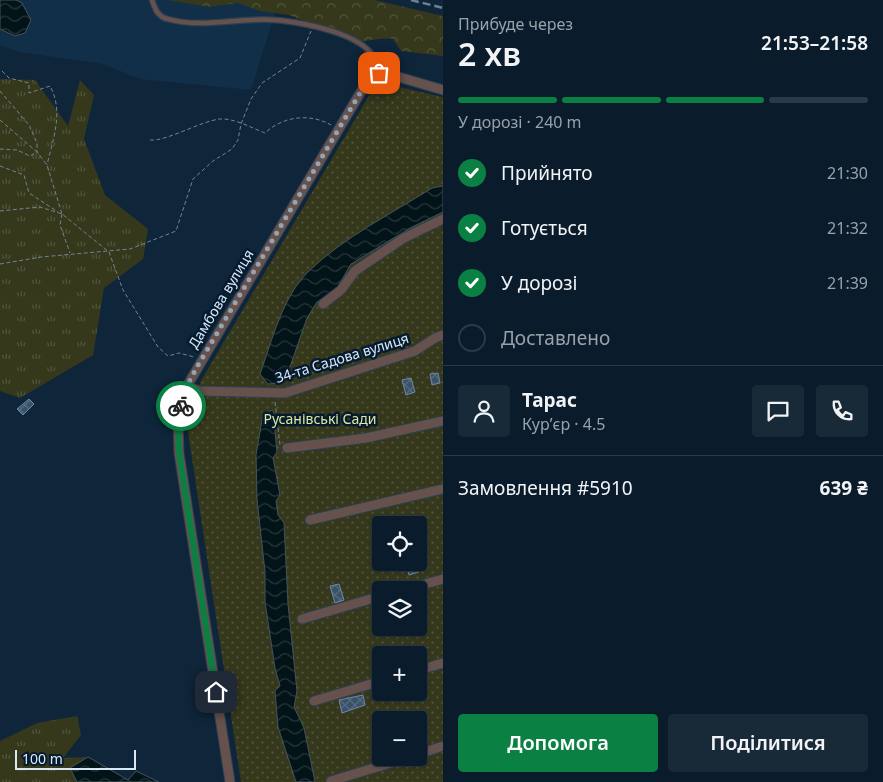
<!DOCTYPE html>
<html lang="uk">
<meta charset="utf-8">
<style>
body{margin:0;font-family:"Noto Sans",sans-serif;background:#182938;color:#f1f3f6;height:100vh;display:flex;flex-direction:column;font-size:19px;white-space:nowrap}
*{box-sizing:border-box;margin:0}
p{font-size:16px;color:#99a1a9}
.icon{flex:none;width:28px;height:28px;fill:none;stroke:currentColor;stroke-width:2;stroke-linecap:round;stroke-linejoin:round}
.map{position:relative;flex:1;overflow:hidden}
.drawer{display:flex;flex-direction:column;background:#0a1c2c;width:440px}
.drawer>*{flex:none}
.tools{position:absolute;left:372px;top:516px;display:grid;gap:10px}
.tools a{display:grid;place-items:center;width:55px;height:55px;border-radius:5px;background:#0a1c2c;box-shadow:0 1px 4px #0004,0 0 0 1px #2a3a48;font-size:25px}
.scale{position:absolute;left:15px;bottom:12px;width:121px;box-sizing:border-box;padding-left:5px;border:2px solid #dae8f6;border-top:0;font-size:14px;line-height:18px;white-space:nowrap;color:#dae8f6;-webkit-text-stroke:4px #051b30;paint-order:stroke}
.pin{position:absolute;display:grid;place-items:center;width:42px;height:42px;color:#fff;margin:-21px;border-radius:10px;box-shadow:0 2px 8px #0006}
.courier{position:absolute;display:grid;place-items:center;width:50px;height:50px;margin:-25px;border:4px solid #0b8043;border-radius:50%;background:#fff;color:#222;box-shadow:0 1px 6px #0007}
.headline em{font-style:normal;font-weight:600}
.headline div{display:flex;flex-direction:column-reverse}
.headline{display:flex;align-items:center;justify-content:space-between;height:85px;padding:0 15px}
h1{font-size:32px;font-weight:600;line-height:38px}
.bar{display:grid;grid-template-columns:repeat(4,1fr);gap:8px 5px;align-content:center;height:60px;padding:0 15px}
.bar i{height:6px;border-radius:4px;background:#2a3a48}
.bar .on{background:#0b8043}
.bar p{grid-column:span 4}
.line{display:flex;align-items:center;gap:12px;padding:0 15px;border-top:1px solid #2a3a48}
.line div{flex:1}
.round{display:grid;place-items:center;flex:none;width:52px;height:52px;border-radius:5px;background:#182938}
ol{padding:0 15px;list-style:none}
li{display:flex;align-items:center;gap:15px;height:55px}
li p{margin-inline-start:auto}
li .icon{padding:5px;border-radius:50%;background:#0b8043;color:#fff;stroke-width:4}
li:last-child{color:#99a1a9}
li i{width:28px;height:28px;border:2px solid #2a3a48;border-radius:50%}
.button{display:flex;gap:10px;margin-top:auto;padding:10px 15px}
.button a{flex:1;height:58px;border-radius:5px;background:#0b8043;color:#fff;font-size:20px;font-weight:600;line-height:58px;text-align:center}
.button a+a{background:#182938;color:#f1f3f6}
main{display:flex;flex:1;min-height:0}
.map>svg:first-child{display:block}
</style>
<main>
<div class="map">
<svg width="443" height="782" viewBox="0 0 443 782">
<defs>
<pattern id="grass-tufts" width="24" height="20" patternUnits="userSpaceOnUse" patternTransform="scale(1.25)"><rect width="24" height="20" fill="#36381c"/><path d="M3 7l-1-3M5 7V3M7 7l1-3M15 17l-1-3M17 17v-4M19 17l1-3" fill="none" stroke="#52553e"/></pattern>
<pattern id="forest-crowns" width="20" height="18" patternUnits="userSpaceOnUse" patternTransform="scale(1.25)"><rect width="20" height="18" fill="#36381c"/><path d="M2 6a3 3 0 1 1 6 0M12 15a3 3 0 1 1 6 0" fill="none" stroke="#52553e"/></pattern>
<pattern id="garden-dots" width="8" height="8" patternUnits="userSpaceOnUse" patternTransform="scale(1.25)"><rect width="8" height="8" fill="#36381c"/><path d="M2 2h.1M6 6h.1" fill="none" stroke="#52553e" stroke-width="1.8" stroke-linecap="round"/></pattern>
<pattern id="water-waves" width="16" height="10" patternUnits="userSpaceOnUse" patternTransform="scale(1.25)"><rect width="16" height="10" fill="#031418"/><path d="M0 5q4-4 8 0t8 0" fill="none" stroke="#27363a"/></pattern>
<pattern id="building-cross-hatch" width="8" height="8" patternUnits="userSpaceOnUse" patternTransform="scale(1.25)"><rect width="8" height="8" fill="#395169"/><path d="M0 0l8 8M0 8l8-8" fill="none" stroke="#556a7f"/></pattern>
</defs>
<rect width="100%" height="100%" fill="#0e253a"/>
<path fill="#122f49" d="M16,0H279L251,90L140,79L103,64L19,52L0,45V29L15,36L22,3Z"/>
<g fill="url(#grass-tufts)">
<path d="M0,79L35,80L68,126L80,80L94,95L84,139L105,195L148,229L143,259L104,288L93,355L20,398L0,391Z"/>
<path d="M77,716L81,735L63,758L88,757L70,768L77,782H0V741L37,723Z"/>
</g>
<path fill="url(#forest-crowns)" d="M167,0H375L443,16V56L401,51L393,39C379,37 369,42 355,41L289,15L260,11L238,3L209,7Z"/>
<path fill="url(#garden-dots)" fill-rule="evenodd" d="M377,82L443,97V782H241L188,432L191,404L202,379ZM381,525H419V562H381ZM381,590H419V628H381ZM381,655H419V692H381ZM381,720H419V758H381Z"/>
<g fill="url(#water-waves)" stroke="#44545b">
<path d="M0,0H16L22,3L31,20L25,33L15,36L0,29Z"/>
<path d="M443,186V212L410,228L351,264L337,288L317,302L307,318L291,364L281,383L268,384L260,374C272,341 282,297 309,271C344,237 391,214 432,188Z"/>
<path d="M273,410L277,452L273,458L280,495L276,501L278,515L284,523L288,604L297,691L294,707L304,728L315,782H296L278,727L275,691L280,686L275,668L265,602V572L257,499L256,455L263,414Z"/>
<path d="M88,757L128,780L136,771L159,782H77L70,768Z"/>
</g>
<g fill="url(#building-cross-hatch)" stroke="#6e87a1">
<path d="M438,373L440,383L432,385L430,374Z"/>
<path d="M411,378L415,392L406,395L402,380Z"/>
<path d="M29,399L34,404L23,415L17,409Z"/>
<path d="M417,564L419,572L409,575L407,568Z"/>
<path d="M339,584L344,600L335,603L330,586Z"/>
<path d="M363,695L365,705L342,713L339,700Z"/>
</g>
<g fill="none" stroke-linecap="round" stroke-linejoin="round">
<defs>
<path id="lane" d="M152,0C155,9 158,17 168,19C203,29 240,17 275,20C302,22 386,36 375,74"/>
<g id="street">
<path d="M323,304L341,290L355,271L404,238L443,219"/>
<path d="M187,386L199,391L285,393L415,351L435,338L443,335"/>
<path d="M287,448L366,438L443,421"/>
<path d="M310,520L443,489"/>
<path d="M404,590L443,579"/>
<path d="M302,619L381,596"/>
<path d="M419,670L443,663"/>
<path d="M314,701L381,681"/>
<path d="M419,754L443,746"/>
<path d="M331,781L407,758"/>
<path d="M230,782L179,453L178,421L187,386L369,78L375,74L385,73L443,90"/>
</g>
</defs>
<use href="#lane" stroke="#2b4054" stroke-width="7"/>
<use href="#street" stroke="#2b4054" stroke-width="11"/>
<g stroke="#728496" stroke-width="1" stroke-dasharray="4 2.5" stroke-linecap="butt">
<path d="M2,71L9,78L29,83V93L50,86C64,111 53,139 47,165"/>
<path d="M0,91L29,125L37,143V152L47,165L62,214"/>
<path d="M0,120L37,152L30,156L17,150L0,149"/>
<path d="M150,140C165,142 201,121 220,119C234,118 252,128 265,133C283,116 310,113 331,125"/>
<path d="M0,166L24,175L29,193L58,212"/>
<path d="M0,211L40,207L62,214L109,252L123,290L158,347L168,356L179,353L194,357"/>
<path d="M62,214L60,225L70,253"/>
<path d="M0,264L41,257L130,249L176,231L193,179L213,161L232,149L238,140L241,124L251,99L262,83L300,58L311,31"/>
<path d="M275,402L280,445"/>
</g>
<use href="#lane" stroke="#66514d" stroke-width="4.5"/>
<use href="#street" stroke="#66514d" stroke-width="9"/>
<path stroke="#6f8294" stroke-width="2.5" stroke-dasharray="8 4" stroke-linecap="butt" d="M411,0L443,8"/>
</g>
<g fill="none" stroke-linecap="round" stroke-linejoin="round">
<path stroke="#93a4b4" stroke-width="5" stroke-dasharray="0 9" d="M181,406L187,386L197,367L369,78L379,73"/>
<path stroke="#0b8043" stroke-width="6" d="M181,406L178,421L179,452L216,692"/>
</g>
<g text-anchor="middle" stroke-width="5" stroke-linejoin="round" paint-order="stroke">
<g font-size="14" fill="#dae8f6" stroke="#051b30">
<text transform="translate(221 299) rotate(-59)" y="5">Дамбова вулиця</text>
<text transform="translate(342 358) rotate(-17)" y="5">34-та Садова вулиця</text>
</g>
<g font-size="14" fill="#dfe69d" stroke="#051b30">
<text x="320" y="424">Русанівські Сади</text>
</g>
</g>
</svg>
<div class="tools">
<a><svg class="icon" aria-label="locate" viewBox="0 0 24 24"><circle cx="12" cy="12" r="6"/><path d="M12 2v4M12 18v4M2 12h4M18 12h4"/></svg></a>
<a><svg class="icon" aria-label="layers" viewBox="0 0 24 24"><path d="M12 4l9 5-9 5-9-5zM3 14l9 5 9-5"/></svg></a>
<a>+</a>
<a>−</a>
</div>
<div class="scale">100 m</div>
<div class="pin" style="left:379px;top:73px;background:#ea580c"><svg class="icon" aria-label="bag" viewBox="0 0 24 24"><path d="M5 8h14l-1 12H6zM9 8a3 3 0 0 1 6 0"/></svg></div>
<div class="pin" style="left:216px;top:692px;background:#1f2937"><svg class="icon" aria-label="home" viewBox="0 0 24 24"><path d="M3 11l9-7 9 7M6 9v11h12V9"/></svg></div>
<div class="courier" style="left:181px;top:406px"><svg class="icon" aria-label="bike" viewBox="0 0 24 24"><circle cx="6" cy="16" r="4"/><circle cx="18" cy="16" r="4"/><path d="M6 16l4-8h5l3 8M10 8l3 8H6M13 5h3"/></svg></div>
</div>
<section class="drawer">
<div class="headline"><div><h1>2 хв</h1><p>Прибуде через</p></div><em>21:53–21:58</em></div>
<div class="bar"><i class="on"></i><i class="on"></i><i class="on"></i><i></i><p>У дорозі · 240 m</p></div>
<ol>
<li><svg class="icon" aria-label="check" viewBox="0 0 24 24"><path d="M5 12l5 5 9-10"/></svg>Прийнято<p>21:30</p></li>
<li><svg class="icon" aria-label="check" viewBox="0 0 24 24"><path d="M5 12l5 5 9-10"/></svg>Готується<p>21:32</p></li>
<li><svg class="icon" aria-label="check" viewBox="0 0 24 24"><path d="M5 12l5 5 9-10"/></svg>У дорозі<p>21:39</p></li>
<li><i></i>Доставлено</li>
</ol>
<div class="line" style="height:90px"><a class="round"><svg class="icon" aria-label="person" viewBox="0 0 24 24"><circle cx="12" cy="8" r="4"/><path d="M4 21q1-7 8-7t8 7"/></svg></a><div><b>Тарас</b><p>Кур’єр · 4.5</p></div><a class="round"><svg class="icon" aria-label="chat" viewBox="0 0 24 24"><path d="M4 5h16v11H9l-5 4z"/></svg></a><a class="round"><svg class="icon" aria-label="phone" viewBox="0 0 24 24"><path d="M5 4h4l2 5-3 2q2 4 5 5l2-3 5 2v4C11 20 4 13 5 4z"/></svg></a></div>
<div class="line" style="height:65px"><div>Замовлення #5910</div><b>639 ₴</b></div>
<div class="button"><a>Допомога</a><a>Поділитися</a></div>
</section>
</main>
